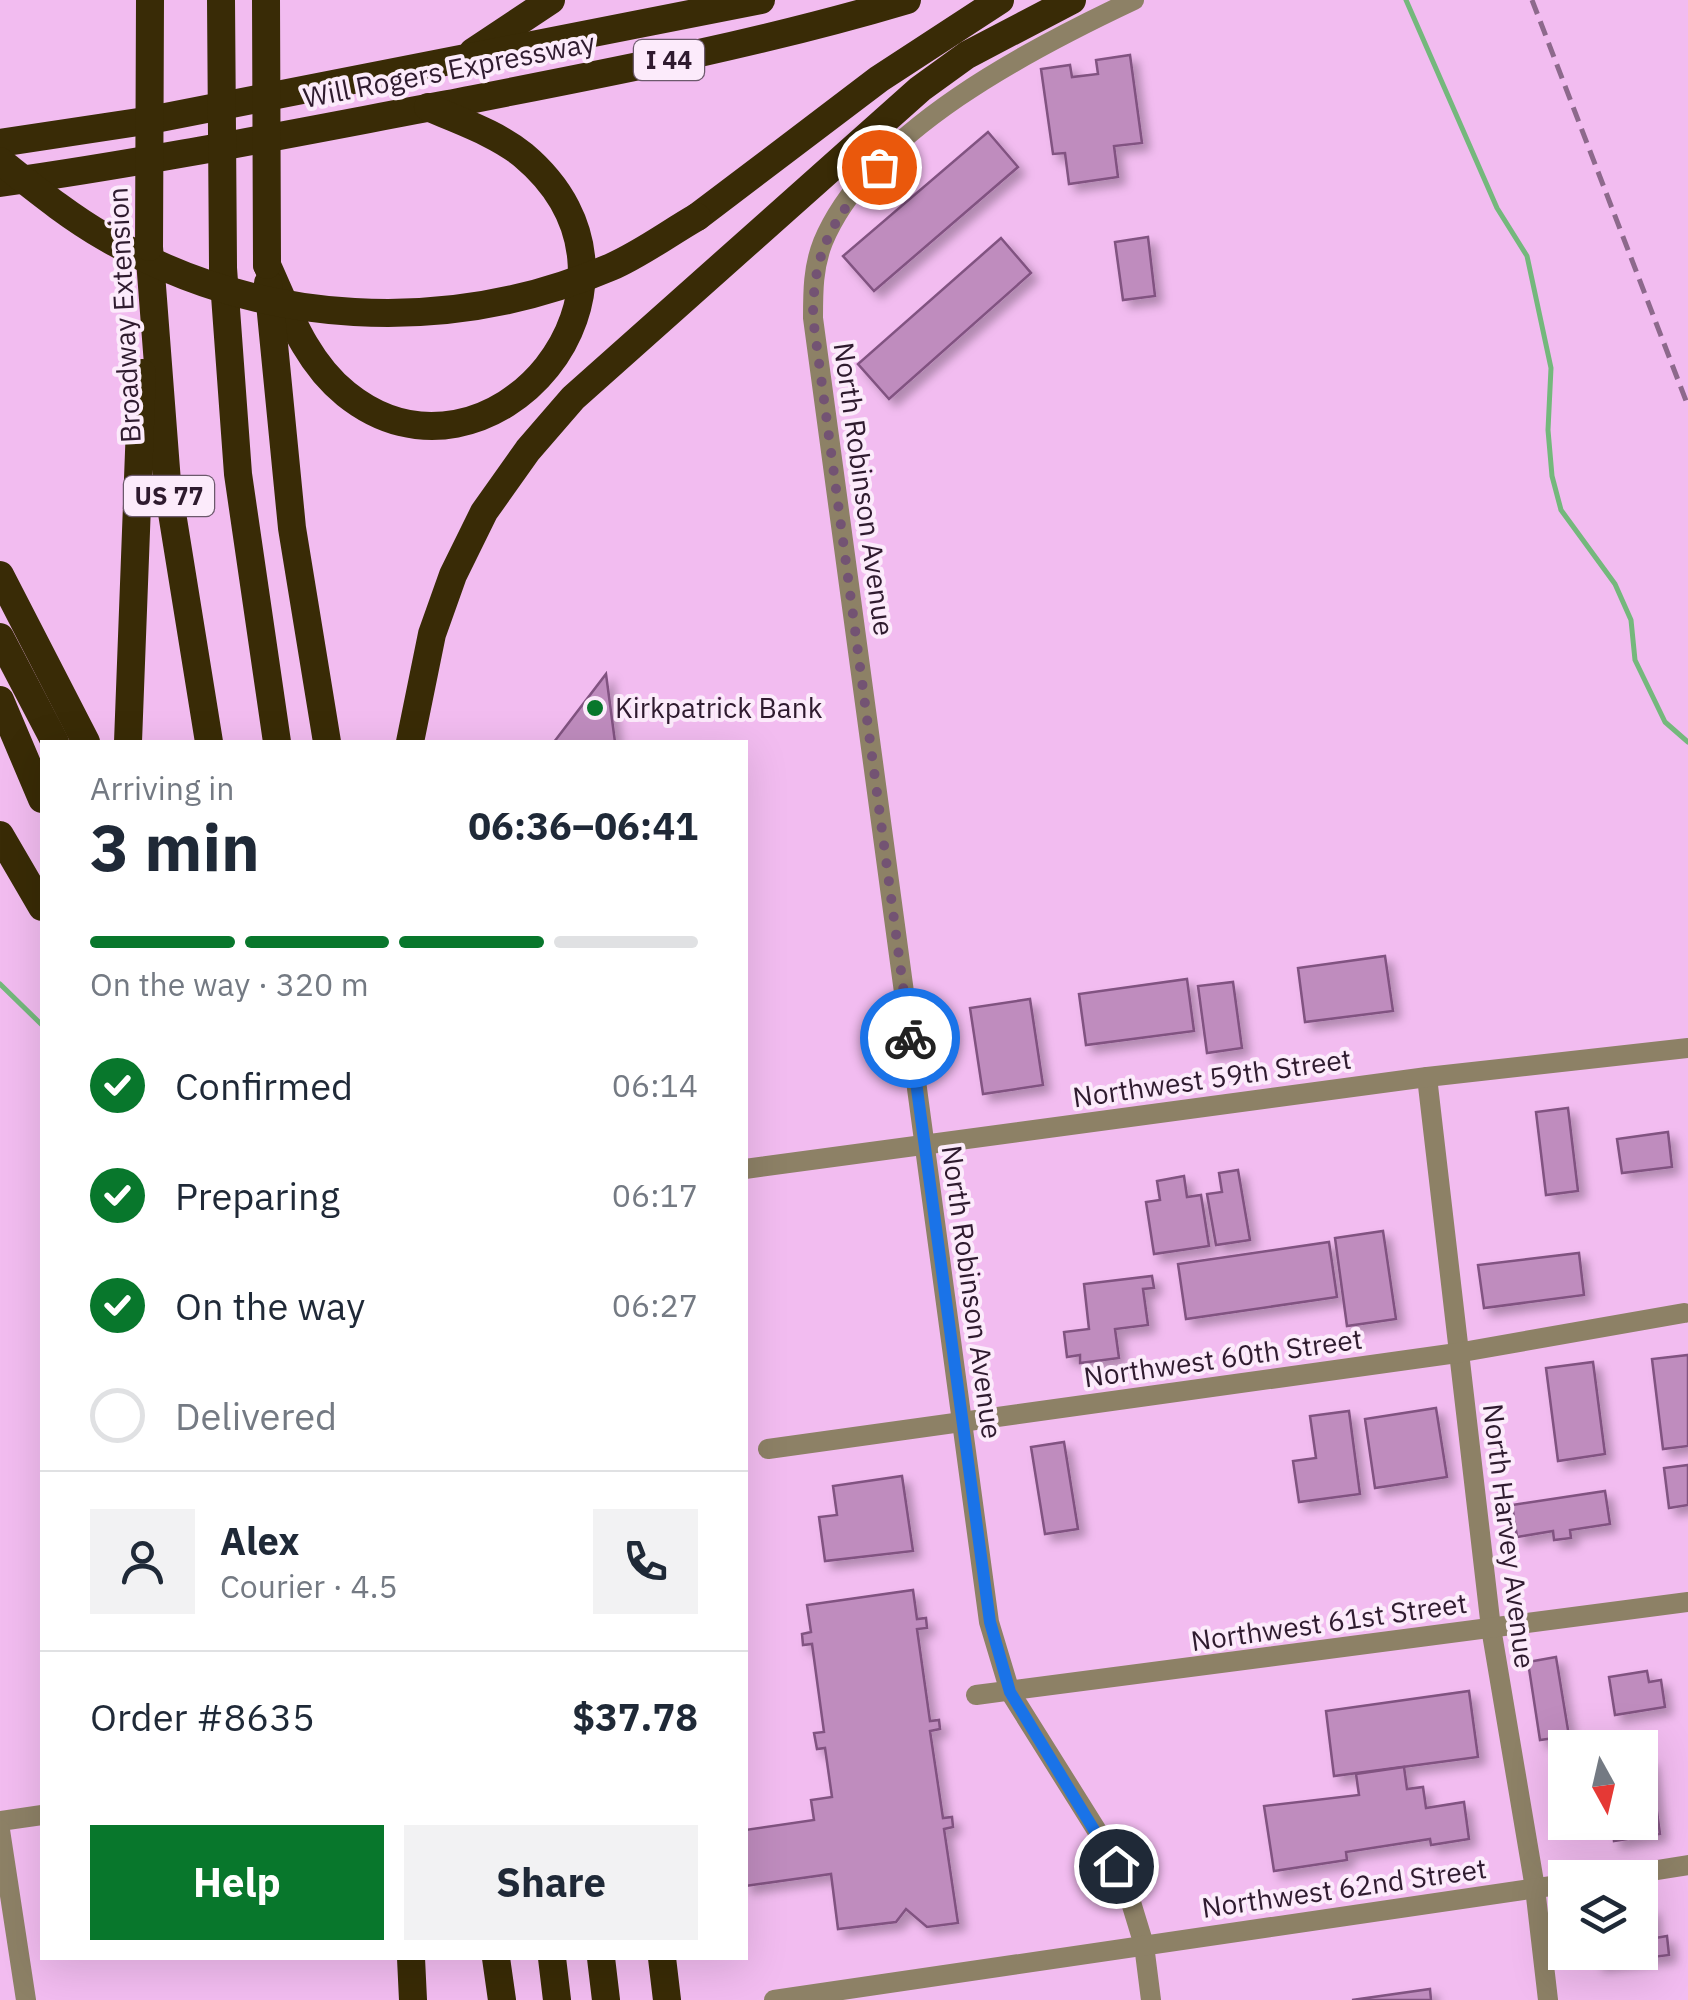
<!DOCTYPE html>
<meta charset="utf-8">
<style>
body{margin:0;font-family:"IBM Plex Sans",sans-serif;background:#f2f2f3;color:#1f2937;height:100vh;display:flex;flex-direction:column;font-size:38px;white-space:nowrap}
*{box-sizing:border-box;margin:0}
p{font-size:32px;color:#747a83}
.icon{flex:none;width:55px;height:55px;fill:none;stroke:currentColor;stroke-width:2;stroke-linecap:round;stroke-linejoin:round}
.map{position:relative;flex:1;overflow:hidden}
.details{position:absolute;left:40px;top:740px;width:708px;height:1220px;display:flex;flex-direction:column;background:#fff;border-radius:0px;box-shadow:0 10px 40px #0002}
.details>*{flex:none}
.needle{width:65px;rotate:172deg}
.tools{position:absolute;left:1548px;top:1730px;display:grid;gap:20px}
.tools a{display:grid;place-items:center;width:110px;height:110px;border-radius:0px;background:#fff;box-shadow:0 10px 40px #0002;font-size:50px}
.pin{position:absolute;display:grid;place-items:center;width:85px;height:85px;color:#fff;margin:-42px;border:5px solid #fff;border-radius:50%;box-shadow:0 2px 10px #0007}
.courier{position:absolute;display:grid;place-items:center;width:100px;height:100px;margin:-50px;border:8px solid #1a73e8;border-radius:50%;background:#fff;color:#222;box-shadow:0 2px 12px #0007}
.overview em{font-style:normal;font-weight:700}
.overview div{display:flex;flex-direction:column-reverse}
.overview{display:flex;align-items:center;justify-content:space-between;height:170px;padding:0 50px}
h1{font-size:65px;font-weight:700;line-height:75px}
.bar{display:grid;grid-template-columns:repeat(4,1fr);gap:15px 10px;align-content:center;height:120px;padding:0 50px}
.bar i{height:12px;border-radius:8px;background:#e0e1e3}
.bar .active{background:#08772c}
.bar p{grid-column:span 4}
.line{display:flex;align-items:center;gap:25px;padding:0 50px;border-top:2px solid #e0e1e3}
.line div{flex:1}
.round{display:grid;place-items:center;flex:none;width:105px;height:105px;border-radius:0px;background:#f2f2f3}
ol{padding:0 50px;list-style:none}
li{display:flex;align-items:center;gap:30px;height:110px}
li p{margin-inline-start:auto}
li .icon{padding:10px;border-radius:50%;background:#08772c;color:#fff;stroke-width:4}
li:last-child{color:#747a83}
li i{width:55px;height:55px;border:5px solid #e0e1e3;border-radius:50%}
.cta{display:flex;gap:20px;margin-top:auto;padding:20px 50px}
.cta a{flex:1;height:115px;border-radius:0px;background:#08772c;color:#fff;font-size:40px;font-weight:700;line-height:115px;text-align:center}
.cta a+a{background:#f2f2f3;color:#1f2937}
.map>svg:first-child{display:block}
</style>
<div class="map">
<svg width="1688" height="2000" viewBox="0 0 1688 2000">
<defs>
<filter id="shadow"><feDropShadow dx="7" dy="7" stdDeviation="5" flood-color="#0004"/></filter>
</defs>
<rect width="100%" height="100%" fill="#f2bcf0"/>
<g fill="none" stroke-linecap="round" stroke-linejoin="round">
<g stroke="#74b87c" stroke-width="5">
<path d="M1406,0L1497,208L1527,256L1551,368L1548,430L1552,476L1561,510L1615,584L1631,620L1635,660L1665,722L1688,742"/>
<path d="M0,984L42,1025"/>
</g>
</g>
<g fill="#bf8cbe" stroke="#815281" stroke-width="2.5" filter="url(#shadow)">
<path d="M1130,55L1142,143L1114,146L1118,177L1069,184L1065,153L1053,154L1041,69L1070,65L1072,77L1098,74L1096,60Z"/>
<path d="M988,132L1018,167L874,291L843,256Z"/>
<path d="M1148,237L1155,296L1123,300L1115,242Z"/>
<path d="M1001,238L1031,273L889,399L858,364Z"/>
<path d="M606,674L615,742H554Z"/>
<path d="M1385,956L1393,1011L1305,1022L1298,968Z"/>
<path d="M1187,979L1194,1031L1086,1045L1079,994Z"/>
<path d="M1233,982L1242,1048L1207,1053L1198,986Z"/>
<path d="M1030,999L1043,1085L983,1094L970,1008Z"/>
<path d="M1568,1108L1578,1191L1546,1195L1536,1112Z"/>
<path d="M1668,1132L1672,1167L1622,1173L1617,1139Z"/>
<path d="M1238,1170L1250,1240L1216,1245L1207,1194L1222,1192L1219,1173Z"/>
<path d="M1184,1176L1187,1197L1201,1195L1209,1246L1154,1254L1146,1202L1160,1200L1157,1181Z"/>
<path d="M1383,1231L1396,1319L1347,1326L1335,1238Z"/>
<path d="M1329,1242L1337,1297L1186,1319L1178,1264Z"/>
<path d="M1579,1253L1584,1295L1484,1308L1478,1265Z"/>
<path d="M1152,1276L1154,1288L1143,1289L1148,1325L1115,1329L1119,1358L1080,1363V1355L1067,1357L1064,1332L1089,1329L1084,1284Z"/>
<path d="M1688,1355V1446L1663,1449L1652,1359Z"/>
<path d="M1593,1362L1605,1454L1558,1461L1546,1368Z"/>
<path d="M1436,1408L1447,1477L1375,1488L1365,1419Z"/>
<path d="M1349,1411L1360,1494L1299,1502L1293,1461L1316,1458L1310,1416Z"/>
<path d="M1064,1442L1078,1529L1045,1534L1031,1447Z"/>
<path d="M1688,1465V1505L1669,1508L1664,1468Z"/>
<path d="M902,1476L913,1551L825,1561L819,1517L837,1515L833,1486Z"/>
<path d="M1605,1491L1610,1524L1570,1530L1571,1538L1554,1540L1553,1531L1517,1537L1512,1505Z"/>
<path d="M913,1590L917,1619L926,1618L927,1628L917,1629L930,1721L939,1720L940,1729L930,1731L943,1818L952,1817L953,1827L944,1829L958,1923L927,1927L906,1909L896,1922L838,1929L831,1874L745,1886V1830L814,1820L811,1800L832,1797L825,1748L817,1749L814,1733L824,1732L812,1644L803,1645L802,1634L811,1632L807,1605Z"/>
<path d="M1556,1657L1569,1736L1540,1740L1528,1662Z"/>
<path d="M1647,1671L1649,1682L1661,1680L1665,1707L1615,1715L1609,1677Z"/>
<path d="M1469,1691L1478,1757L1334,1776L1326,1711Z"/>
<path d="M1650,1759L1660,1834L1614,1841L1612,1822H1640V1760Z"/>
<path d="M1404,1767L1407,1789L1423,1787L1426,1808L1464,1802L1469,1839L1431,1845L1430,1839L1346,1852L1347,1860L1274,1871L1264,1806L1359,1795L1356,1774Z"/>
<path d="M1652,1908L1655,1938L1667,1936L1669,1955L1597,1964L1596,1952H1640V1910Z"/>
<path d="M1430,1989L1431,2000H1352Z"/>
</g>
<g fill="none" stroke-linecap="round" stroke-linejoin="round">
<g stroke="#8d8166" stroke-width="20">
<path d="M1134,0C1032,48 869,131 823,242C813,267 813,292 813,318L989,1622L1010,1692L1099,1834L1126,1886L1144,1945L1151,2000"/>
<path d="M1427,1077L1491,1628L1535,1888L1548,2000"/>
<path d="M745,1169L1427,1077L1688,1048"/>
<path d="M768,1449L1457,1353L1684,1313"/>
<path d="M976,1695L1688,1602"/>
<path d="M0,1821L42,1815"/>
<path d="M0,1830L26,2000"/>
<path d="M1607,1878L1688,1865"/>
<path d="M774,2000L1565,1884"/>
</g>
<g stroke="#392b06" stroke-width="28">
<path d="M473,52L551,0"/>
<path d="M0,143L145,121L761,0"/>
<path d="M0,183C150,162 299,132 448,104C602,74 756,45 907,0"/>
<path d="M697,217L879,79L1000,0"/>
<path d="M149,247L167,482L209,742"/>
<path d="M267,265C288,311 305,361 346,394C489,509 680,287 523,155C496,133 459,121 428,107"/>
<path d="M223,268L238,474L277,742"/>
<path d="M268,283L292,528L327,742"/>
<path d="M0,575L86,742"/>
<path d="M0,637L55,742"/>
<path d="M0,700L42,799"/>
<path d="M128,742L142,373"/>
<path d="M410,742L432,634L453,575L484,512L528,450L573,398L920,89L967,55L1072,0"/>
<path d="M0,835L42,907"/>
<path d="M411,1958L413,2000"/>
<path d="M496,1958L502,2000"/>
<path d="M552,1958L557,2000"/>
<path d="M601,1958L606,2000"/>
<path d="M662,1958L667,2000"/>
</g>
<path stroke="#8d698c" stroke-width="5" stroke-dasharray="15 8" stroke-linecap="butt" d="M1532,0L1688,406"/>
<g stroke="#392b06" stroke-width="28">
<path d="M221,0L223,266"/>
<path d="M266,0L267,265"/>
<path d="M0,161C33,187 68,216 105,237C258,327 448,337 611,267C641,254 669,233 697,217"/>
<path d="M149,247L150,0"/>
</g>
</g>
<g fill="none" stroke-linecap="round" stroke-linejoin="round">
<path stroke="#735373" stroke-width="10" stroke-dasharray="0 18" d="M879,167C834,218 813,248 813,318L910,1038"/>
<path stroke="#1a73e8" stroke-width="12" d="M910,1038L990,1622L1010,1692L1116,1866"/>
</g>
<circle fill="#08772c" stroke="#fcebfb" stroke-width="4" cx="595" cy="708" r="10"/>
<g text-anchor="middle" stroke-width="8" stroke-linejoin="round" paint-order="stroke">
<g fill="#fcebfb" stroke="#6c596c" stroke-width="2.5">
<rect x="634" y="40" width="70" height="40" rx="8"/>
<rect x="124" y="476" width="90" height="40" rx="8"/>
</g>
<g font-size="25" font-weight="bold" fill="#2f1b2f">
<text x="669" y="69">I 44</text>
<text x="169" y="505">US 77</text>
</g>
<g font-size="28" fill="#2f1b2f" stroke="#fcebfb">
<text transform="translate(449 70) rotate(-11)" y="10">Will Rogers Expressway</text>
<text transform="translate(124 315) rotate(-93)" y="10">Broadway Extension</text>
<text transform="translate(864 489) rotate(82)" y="10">North Robinson Avenue</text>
<text transform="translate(1212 1078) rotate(-8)" y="10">Northwest 59th Street</text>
<text transform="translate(972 1292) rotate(82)" y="10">North Robinson Avenue</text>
<text transform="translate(1223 1358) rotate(-8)" y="10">Northwest 60th Street</text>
<text transform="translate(1509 1536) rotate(83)" y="10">North Harvey Avenue</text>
<text transform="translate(1329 1622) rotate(-8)" y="10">Northwest 61st Street</text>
<text transform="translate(1344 1888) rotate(-8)" y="10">Northwest 62nd Street</text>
</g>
<g font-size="28" fill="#2f1b2f" stroke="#fcebfb" text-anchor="start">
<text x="615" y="718">Kirkpatrick Bank</text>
</g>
</g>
</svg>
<div class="tools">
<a><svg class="needle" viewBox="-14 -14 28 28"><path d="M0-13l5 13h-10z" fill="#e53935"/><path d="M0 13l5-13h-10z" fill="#747a83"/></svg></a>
<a><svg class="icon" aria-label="layers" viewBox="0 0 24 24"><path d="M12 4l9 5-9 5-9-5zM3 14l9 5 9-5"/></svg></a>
</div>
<div class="pin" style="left:879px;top:167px;background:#ea580c"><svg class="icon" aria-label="bag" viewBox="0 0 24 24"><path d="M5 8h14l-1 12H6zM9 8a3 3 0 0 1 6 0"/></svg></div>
<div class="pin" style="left:1116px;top:1866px;background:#1f2937"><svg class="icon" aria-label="home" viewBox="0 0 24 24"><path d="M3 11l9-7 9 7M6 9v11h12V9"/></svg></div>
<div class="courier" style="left:910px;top:1038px"><svg class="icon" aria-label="bike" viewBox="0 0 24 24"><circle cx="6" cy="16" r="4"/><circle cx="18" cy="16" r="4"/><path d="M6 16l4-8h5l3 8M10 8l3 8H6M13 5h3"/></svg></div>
<section class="details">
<div class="overview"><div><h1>3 min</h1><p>Arriving in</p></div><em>06:36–06:41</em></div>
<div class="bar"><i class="active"></i><i class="active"></i><i class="active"></i><i></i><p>On the way · 320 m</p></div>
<ol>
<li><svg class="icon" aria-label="check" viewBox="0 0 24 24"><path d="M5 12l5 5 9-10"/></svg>Confirmed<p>06:14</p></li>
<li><svg class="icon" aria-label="check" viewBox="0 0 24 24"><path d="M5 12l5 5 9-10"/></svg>Preparing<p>06:17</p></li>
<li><svg class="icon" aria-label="check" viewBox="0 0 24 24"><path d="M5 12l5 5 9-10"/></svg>On the way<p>06:27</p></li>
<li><i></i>Delivered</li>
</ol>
<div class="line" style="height:180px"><a class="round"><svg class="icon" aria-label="person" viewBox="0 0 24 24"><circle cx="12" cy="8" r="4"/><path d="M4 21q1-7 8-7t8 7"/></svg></a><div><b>Alex</b><p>Courier · 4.5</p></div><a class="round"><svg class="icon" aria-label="phone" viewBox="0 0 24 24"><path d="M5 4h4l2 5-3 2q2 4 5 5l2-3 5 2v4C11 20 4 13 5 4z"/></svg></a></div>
<div class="line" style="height:130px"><div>Order #8635</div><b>$37.78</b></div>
<div class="cta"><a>Help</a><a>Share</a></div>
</section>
</div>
